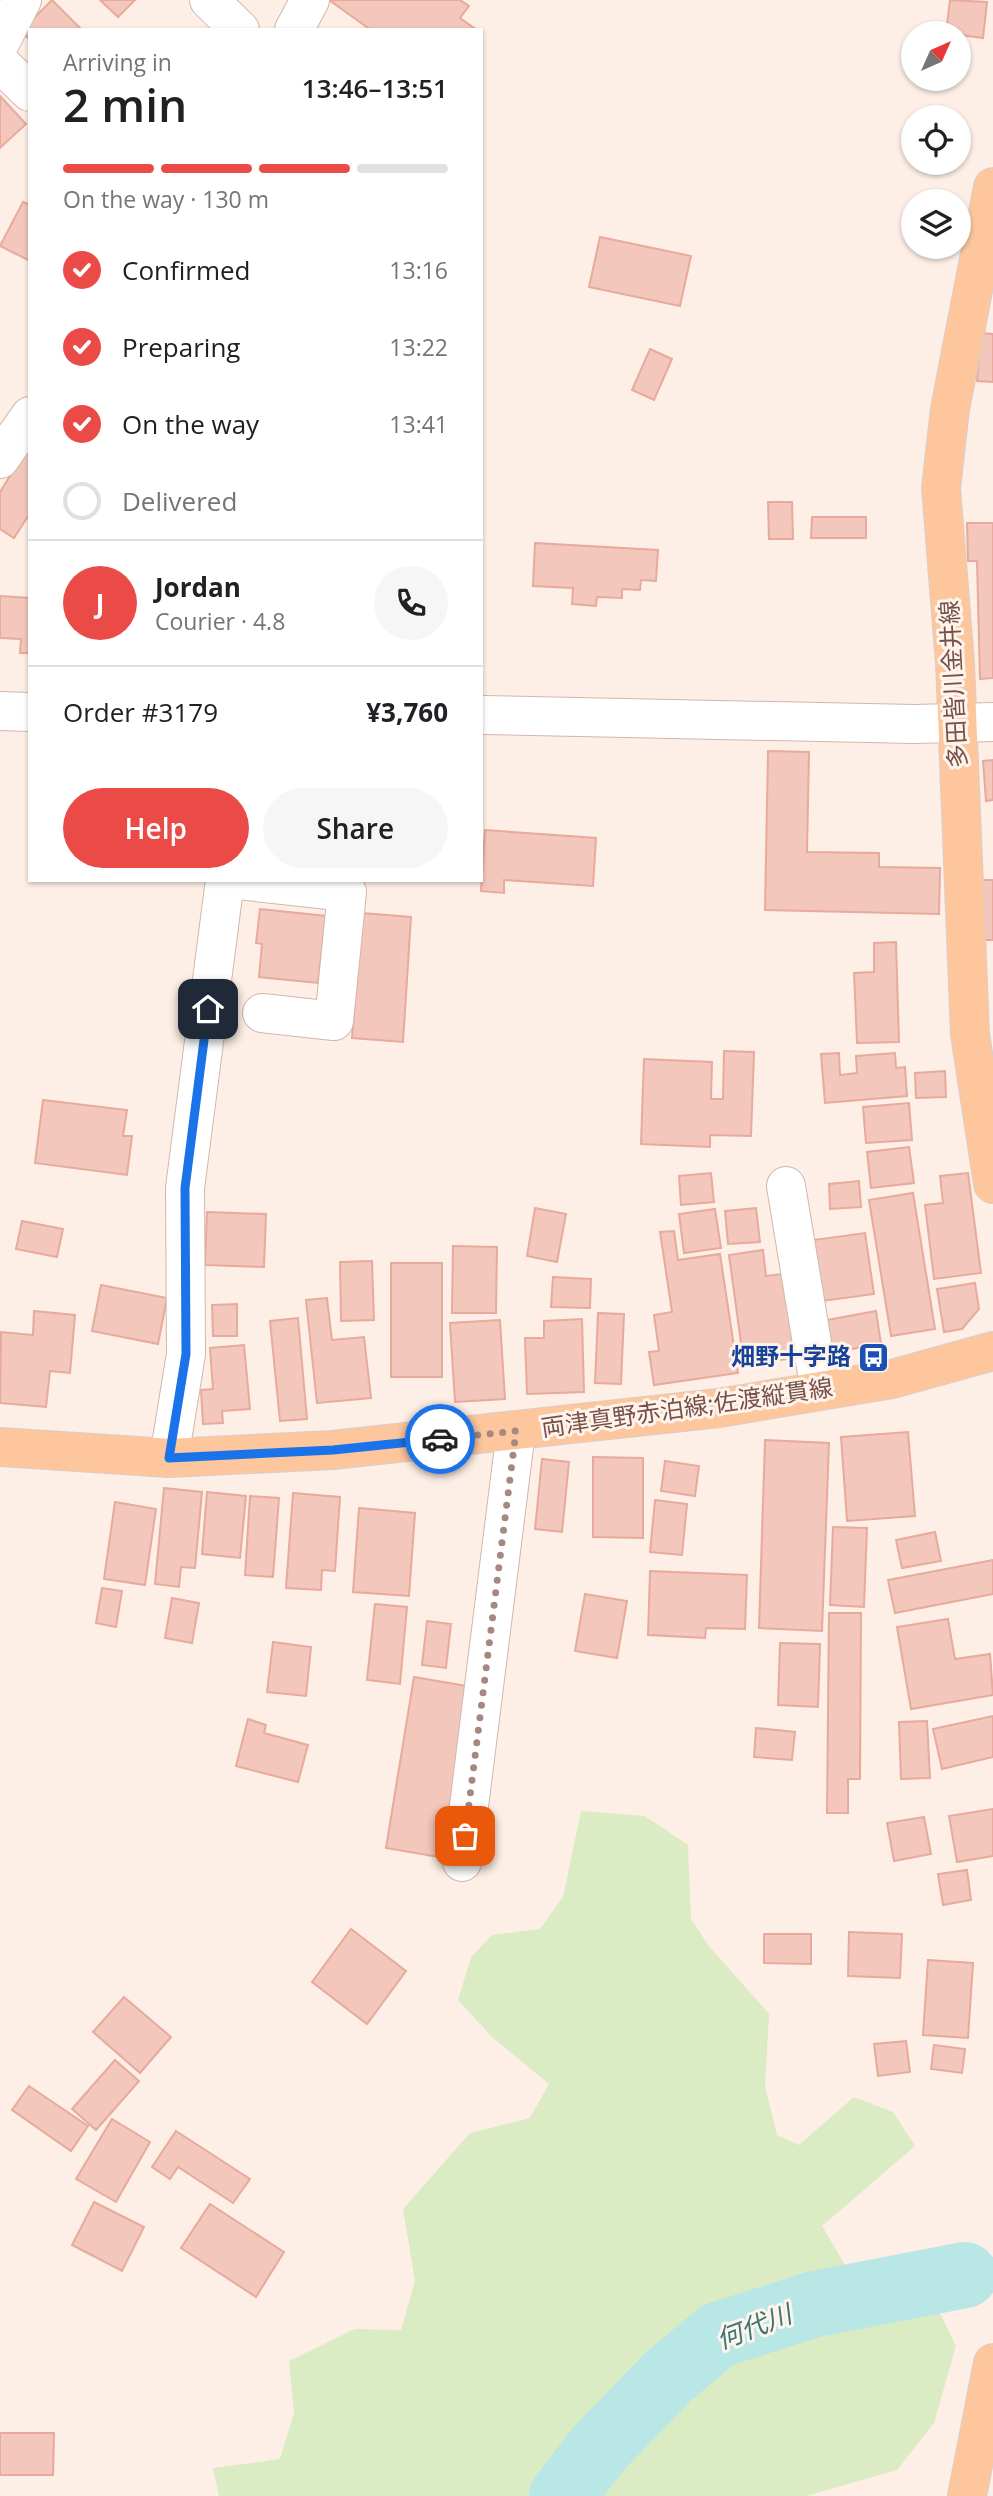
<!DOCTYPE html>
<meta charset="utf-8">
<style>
body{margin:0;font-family:"Open Sans","Noto Sans JP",sans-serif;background:#f6f6f6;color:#202124;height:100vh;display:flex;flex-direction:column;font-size:26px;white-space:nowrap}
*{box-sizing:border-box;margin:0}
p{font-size:23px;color:#757577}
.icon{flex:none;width:38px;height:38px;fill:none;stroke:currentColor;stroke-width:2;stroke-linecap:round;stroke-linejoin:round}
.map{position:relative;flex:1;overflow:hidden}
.side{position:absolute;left:28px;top:28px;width:455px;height:854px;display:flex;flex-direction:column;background:#fff;border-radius:0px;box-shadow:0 2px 5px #0004}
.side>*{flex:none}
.needle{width:46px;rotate:45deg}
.tools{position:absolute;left:901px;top:21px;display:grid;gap:14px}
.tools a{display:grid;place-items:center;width:70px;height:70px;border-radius:50%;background:#fff;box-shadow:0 2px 5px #0004;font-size:35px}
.pin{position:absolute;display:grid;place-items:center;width:60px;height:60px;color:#fff;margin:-30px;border-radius:14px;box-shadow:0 4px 10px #0006}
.courier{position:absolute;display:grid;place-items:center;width:70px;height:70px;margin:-35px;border:5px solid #1a73e8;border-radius:50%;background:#fff;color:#222;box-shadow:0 2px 9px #0007}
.head em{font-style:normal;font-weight:600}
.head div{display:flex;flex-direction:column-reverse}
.head{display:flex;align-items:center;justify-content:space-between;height:119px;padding:0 35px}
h1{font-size:46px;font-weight:600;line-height:52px}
.bar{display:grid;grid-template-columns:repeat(4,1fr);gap:10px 7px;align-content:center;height:84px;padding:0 35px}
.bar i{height:9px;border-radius:5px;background:#e0e0e0}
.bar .on{background:#eb4b47}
.bar p{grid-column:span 4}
.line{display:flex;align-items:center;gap:18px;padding:0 35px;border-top:2px solid #e0e0e0}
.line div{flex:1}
.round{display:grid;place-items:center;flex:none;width:74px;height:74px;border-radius:37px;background:#f6f6f6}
ol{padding:0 35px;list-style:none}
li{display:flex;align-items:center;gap:21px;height:77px}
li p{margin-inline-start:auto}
li .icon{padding:7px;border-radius:50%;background:#eb4b47;color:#fff;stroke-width:4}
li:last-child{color:#757577}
li i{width:38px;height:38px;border:4px solid #e0e0e0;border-radius:50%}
.primary-button{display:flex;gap:14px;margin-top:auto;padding:14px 35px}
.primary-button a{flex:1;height:80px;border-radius:42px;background:#eb4b47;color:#fff;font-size:28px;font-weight:600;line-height:80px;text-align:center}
.primary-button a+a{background:#f6f6f6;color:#202124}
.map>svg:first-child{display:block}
</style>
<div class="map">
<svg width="993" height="2496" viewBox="0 0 993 2496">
<rect width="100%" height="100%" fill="#fdefe5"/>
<path fill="#dbebc3" d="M581,1811L645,1816L688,1845L691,1919L708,1945L769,2014L765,2086L777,2135L799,2145L854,2097L893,2112L915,2146L822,2226L847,2268L932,2297L956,2346L934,2423L897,2470L806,2496H219L213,2468L280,2459L294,2413L289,2361L355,2329L401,2330L415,2281L403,2209L470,2133L530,2118L549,2084L492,2037L458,2000L471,1957L492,1935L540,1929L563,1897Z"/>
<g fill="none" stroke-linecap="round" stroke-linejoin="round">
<path stroke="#b9e7e5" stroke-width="66" d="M562,2496L600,2447L669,2376L718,2335L815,2304L965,2275"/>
</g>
<g fill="#f3c7bc" stroke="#e7aa9c" stroke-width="2">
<path d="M52,0L82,30H30V40L21,31Z"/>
<path d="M100,0H135L118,17Z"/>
<path d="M329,0H460L469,6L460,18L477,30H371Z"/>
<path d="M950,0L987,2L983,38L946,33Z"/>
<path d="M0,96L26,124L0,148Z"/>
<path d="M23,202L30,205V261L0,246Z"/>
<path d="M600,237L691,256L680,306L589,287Z"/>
<path d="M981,333L993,334V382L977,381Z"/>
<path d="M650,349L672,359L654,400L632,390Z"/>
<path d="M30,444V513L14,538L0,529V492Z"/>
<path d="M768,502H792L793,539H769Z"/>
<path d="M812,517H866V538H811Z"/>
<path d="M967,523H993V678L980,679L977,561H968Z"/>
<path d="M535,543L658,550L656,581L641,580L640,590L622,589V598L597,597L596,606L572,604L573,588L533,586Z"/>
<path d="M0,596L30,598V653H20L21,639L0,638Z"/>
<path d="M768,751L809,752L807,852L879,853V867L940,868L939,914L765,910Z"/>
<path d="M993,760V800L986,801L983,761Z"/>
<path d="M485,830L596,838L593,886L504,880V893L481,891Z"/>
<rect x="980" y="880" width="13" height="60"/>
<path d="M260,909L326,916L318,983L259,977L262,944L256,943Z"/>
<path d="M362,913L411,917L403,1042L352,1038Z"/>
<path d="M896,942L899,1042L857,1043L854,973L874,972V943Z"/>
<path d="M724,1051L754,1052L751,1136L710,1135V1147L641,1144L644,1059L712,1062L711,1099H723Z"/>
<path d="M839,1053L840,1075L857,1073L856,1056L895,1053L896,1068L905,1067L907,1096L825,1103L821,1054Z"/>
<path d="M945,1071L946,1097L916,1098L915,1073Z"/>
<path d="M43,1100L127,1110L123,1136H132L127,1175L35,1163Z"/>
<path d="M909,1103L912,1140L866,1143L863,1107Z"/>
<path d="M909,1147L914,1183L871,1188L867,1152Z"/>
<path d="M711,1173L714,1202L681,1205L679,1176Z"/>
<path d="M968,1173L981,1273L934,1279L925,1205L943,1203L940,1176Z"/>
<path d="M859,1181L861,1207L830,1209L829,1184Z"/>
<path d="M913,1193L935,1329L891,1336L869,1200Z"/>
<path d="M535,1208L566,1214L557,1262L527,1256Z"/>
<path d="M756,1208L760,1242L728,1244L725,1211Z"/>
<path d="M715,1209L721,1248L684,1253L679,1214Z"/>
<path d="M207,1212L266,1214L264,1267L205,1265Z"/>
<path d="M22,1221L63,1229L57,1257L16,1249Z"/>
<path d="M674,1231L678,1260L720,1254L738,1373L654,1385L649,1352L659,1351L654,1315L672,1312L660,1232Z"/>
<path d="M865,1233L874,1294L815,1302L806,1241Z"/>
<path d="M453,1246L497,1247L496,1313H452Z"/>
<path d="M763,1250L766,1276L790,1273L802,1357L744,1365L729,1255Z"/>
<path d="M372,1261L374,1320L341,1321L340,1262Z"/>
<rect x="391" y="1263" width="51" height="114"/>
<path d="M553,1277L591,1279L590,1308L551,1307Z"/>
<path d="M975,1283L979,1309L962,1329L944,1332L937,1289Z"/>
<path d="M101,1285L167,1298L158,1344L92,1331Z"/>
<path d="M327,1298L332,1340L364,1337L371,1398L317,1403L306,1300Z"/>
<path d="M237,1304V1336H213L212,1305Z"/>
<path d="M34,1311L75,1315L70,1373L50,1371L46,1407L0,1403L1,1332L33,1335Z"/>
<path d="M876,1311L881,1344L822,1354L816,1322Z"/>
<path d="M598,1313L624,1314L621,1384L595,1383Z"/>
<path d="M298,1318L307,1419L280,1421L270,1321Z"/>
<path d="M582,1319L584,1392L527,1394L525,1338H544V1321Z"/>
<path d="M500,1320L505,1399L455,1402L450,1323Z"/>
<path d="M244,1345L250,1409L222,1411L223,1423L203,1424L201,1390L213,1389L210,1348Z"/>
<path d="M908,1432L915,1516L847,1521L841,1437Z"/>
<path d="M765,1440L829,1443L822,1631L759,1628Z"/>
<path d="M593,1457L643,1458V1538L593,1537Z"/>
<path d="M542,1459L569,1462L562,1532L535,1529Z"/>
<path d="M665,1461L699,1466L695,1496L661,1491Z"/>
<path d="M164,1488L202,1492L195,1568L181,1567L179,1587L155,1584Z"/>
<path d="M207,1492L246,1496L240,1558L202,1554Z"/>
<path d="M293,1493L340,1497L335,1571L322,1570L321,1590L286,1588Z"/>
<path d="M250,1496L279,1498L273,1577L245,1575Z"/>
<path d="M655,1500L687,1504L682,1555L650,1552Z"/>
<path d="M115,1502L156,1509L145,1585L104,1579Z"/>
<path d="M359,1508L415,1513L409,1596L353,1592Z"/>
<path d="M833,1527L867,1528L864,1607L830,1605Z"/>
<path d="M935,1532L941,1561L902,1568L896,1540Z"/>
<path d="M993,1560V1594L895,1613L888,1580Z"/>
<path d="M650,1571L747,1575L745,1629L706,1628L705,1638L648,1635Z"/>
<path d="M102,1588L122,1591L116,1627L96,1623Z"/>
<path d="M585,1594L627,1601L617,1658L575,1651Z"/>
<path d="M172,1598L199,1603L192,1643L165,1638Z"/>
<path d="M375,1604L407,1607L400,1684L367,1680Z"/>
<path d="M829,1613H861L860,1779H848V1813H827Z"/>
<path d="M948,1619L955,1659L990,1654L993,1695L911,1709L897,1627Z"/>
<path d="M427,1621L451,1624L446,1668L422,1665Z"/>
<path d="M273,1642L311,1647L306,1696L267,1692Z"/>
<path d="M780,1643L820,1644L818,1707L778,1705Z"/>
<path d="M414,1677L473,1687L445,1858L386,1848Z"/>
<path d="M993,1716V1757L942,1769L933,1729Z"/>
<path d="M248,1719L266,1725L264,1733L308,1745L298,1782L236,1766Z"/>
<path d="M927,1721L930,1778L901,1779L899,1722Z"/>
<path d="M756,1728L795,1732L792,1760L754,1757Z"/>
<path d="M993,1809V1856L957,1862L949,1816Z"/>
<path d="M924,1817L931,1854L894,1861L887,1823Z"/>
<path d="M967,1870L971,1900L943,1905L938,1874Z"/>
<path d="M351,1929L406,1971L367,2024L312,1982Z"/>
<path d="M849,1932L902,1934L900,1978L848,1976Z"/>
<path d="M764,1934H811V1964L764,1963Z"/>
<path d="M928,1960L973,1963L968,2038L923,2035Z"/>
<path d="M124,1997L171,2037L140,2073L93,2032Z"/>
<path d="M906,2041L910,2072L878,2076L874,2044Z"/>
<path d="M934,2045L965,2049L962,2073L931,2069Z"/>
<path d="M115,2060L139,2081L96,2130L72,2109Z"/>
<path d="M29,2086L88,2126L71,2151L12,2110Z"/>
<path d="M112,2119L150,2142L116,2202L76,2179Z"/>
<path d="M176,2131L250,2179L233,2203L178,2167L170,2179L152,2167Z"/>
<path d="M94,2202L144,2227L122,2271L72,2245Z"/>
<path d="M210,2204L284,2252L256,2297L181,2248Z"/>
<path d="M0,2433H54L53,2475H0Z"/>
</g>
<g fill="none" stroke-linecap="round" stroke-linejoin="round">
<defs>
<g id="minor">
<path d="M209,0L240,30"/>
<path d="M294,30L310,0"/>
<path d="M0,43L22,0"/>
<path d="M0,63L30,92"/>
<path d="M0,459L30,416"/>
<path d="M0,711L30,712"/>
<path d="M481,715L914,724L993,722"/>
<path d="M238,880L347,892L334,1021L262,1013"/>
<path d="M786,1186L820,1391"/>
<path d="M169,1458L186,1354L185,1188L225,880"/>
<path d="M462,1862L516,1431"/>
</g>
<g id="major">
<path d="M993,187L950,409L941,488L955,663L970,1034L993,1184"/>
<path d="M0,1447L169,1458L333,1450L719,1408L892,1379L993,1351"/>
<path d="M967,2496L993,2363"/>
</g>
</defs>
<use href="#minor" stroke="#d1b7ad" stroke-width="40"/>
<use href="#major" stroke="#d9cecc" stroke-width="40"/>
<use href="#minor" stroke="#fff" stroke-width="38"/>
<use href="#major" stroke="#fdc69c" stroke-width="38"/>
</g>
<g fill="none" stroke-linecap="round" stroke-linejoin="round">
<path stroke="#a68880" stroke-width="7" stroke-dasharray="0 12.6" d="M440,1439L516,1431L465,1836"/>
<path stroke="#1a73e8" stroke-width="9" d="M208,1009L185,1188L186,1354L169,1458L333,1450L440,1439"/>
</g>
<defs>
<symbol id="bus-square" viewBox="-11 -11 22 22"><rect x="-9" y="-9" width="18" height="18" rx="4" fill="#1a4fb4" stroke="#fff4ec"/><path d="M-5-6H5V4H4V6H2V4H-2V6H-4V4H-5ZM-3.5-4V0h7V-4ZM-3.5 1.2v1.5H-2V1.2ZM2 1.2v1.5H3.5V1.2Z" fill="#fff"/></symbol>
</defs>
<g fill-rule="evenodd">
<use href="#bus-square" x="856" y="1340" width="35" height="35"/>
</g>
<g text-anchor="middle" stroke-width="6" stroke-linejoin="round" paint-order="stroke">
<g font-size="24" fill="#775149" stroke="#fff4ec">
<text transform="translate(954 684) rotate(-93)" y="8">多田皆川金井線</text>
<text transform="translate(687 1408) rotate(-8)" y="8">両津真野赤泊線;佐渡縦貫線</text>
</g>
<g font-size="24" font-weight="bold" fill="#164399" stroke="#fff4ec" text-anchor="end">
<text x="851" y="1365">畑野十字路</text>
</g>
<g font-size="26" font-style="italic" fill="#397674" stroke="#fff4ec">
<text transform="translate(754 2327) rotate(-21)" y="9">何代川</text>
</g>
</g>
</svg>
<div class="tools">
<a><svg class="needle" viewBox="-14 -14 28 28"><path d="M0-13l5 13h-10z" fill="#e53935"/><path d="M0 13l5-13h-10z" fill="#757577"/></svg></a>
<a><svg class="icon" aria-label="locate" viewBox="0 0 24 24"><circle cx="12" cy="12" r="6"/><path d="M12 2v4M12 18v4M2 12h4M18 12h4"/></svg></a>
<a><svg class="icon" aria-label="layers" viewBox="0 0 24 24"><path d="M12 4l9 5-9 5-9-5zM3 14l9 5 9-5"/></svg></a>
</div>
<div class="pin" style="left:465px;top:1836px;background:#ea580c"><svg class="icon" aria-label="bag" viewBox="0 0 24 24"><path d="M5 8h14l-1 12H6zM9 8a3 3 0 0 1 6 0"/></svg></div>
<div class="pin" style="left:208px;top:1009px;background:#1f2937"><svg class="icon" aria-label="home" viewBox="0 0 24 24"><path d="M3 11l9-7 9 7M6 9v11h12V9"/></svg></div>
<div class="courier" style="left:440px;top:1439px"><svg class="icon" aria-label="car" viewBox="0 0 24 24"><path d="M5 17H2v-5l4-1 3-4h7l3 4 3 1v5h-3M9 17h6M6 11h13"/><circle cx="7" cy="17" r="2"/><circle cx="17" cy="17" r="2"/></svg></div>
<section class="side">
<div class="head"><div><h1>2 min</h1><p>Arriving in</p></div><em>13:46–13:51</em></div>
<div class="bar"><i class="on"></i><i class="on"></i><i class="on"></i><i></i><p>On the way · 130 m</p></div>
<ol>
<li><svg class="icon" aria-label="check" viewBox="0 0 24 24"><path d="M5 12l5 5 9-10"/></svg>Confirmed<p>13:16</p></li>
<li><svg class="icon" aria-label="check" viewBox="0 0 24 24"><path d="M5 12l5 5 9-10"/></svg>Preparing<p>13:22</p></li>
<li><svg class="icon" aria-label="check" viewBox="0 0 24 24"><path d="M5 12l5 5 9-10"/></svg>On the way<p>13:41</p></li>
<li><i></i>Delivered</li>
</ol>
<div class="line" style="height:126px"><b class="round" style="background:#eb4b47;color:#fff">J</b><div><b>Jordan</b><p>Courier · 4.8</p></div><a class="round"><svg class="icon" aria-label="phone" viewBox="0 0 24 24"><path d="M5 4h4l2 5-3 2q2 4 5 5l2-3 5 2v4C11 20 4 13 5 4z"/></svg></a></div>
<div class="line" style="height:91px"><div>Order #3179</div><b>¥3,760</b></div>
<div class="primary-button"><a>Help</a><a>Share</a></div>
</section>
</div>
